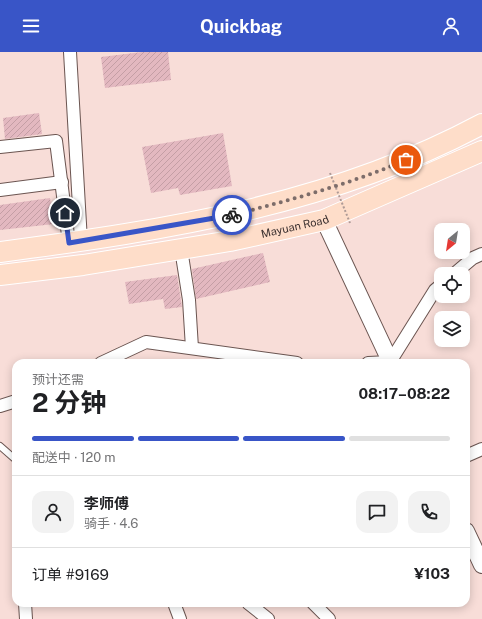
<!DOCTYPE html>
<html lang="zh">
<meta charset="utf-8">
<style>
body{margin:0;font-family:"Public Sans","Noto Sans SC",sans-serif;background:#f2f2f2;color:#202124;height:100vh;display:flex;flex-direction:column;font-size:15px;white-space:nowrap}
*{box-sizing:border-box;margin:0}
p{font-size:13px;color:#757577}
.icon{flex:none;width:22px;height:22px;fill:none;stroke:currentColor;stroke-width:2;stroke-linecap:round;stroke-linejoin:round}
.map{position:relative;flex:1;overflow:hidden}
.drawer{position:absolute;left:12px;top:307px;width:458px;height:248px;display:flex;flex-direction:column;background:#fff;border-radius:12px;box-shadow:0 2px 10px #0003}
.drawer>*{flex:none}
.needle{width:26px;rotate:210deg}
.buttons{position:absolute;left:434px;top:171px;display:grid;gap:8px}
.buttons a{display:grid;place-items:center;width:36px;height:36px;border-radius:8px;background:#fff;box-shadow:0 2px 10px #0003;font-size:20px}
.pin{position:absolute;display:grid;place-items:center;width:34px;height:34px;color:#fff;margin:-17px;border:2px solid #fff;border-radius:50%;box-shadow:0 1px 4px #0007}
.courier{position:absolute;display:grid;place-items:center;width:40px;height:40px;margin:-20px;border:3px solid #3955c7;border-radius:50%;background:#fff;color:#222;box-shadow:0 1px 5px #0007}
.headline em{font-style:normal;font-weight:700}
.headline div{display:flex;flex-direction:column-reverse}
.headline{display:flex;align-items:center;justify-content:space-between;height:68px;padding:0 20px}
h1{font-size:26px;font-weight:700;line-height:30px}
.bar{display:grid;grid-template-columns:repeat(4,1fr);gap:6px 4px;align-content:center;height:48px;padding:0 20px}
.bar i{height:5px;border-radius:3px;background:#e0e0e0}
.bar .active{background:#3955c7}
.bar p{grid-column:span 4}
.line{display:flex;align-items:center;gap:10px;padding:0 20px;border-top:1px solid #e0e0e0}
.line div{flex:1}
.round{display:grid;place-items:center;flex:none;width:42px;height:42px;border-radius:12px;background:#f2f2f2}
header{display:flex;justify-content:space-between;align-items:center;height:52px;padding:0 20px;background:#3955c7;color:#fff;font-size:18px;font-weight:700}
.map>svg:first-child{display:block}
</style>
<header><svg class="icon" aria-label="menu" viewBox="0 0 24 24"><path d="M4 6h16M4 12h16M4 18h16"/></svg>Quickbag<svg class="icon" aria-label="person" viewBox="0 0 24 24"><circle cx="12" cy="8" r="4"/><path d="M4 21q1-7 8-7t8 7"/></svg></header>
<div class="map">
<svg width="482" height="567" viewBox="0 0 482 567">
<defs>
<pattern id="building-hatch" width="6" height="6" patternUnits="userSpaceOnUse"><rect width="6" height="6" fill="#e3b8c0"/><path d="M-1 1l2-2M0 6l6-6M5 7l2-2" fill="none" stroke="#c49ea5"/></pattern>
</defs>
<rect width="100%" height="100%" fill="#f8ddd8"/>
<g fill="url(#building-hatch)">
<path d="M142,0H168L171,28L105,36L101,5Z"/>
<path d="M39,61L42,82L5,87L3,66Z"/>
<path d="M223,81L232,134L180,143L178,136L151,141L142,95Z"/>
<path d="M50,146L54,172L0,178V153Z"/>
<path d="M263,201L270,230L196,247L192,217Z"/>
<path d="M177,223L182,255L165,257L163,247L129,252L125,230Z"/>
</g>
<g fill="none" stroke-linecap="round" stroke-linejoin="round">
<defs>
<path id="service" d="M0,394L16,408"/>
<g id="minor">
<path d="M70,0L81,189"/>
<path d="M0,95L56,89L69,191"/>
<path d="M0,138L62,130"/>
<path d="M181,197L189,248L192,296"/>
<path d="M454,222L473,206L482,202"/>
<path d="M101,311L146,290L297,311"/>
<path d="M368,311L390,310L435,238L441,233"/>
<path d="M0,354L16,349"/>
<path d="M466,404L482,397"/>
<path d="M25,551L26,567"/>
<path d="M174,551L180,567"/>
<path d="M248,551L268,567"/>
<path d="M313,551L329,567"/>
</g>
<g id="tertiary">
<path d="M324,168L391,311"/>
<path d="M466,479L482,513"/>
</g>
<g id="primary">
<path d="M0,200C167,178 331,153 482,72"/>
<path id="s1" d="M0,223L83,213L230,189L324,168L482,99"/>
</g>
</defs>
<use href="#service" stroke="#6b5551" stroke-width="8"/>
<use href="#minor" stroke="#6b5551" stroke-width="14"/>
<use href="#tertiary" stroke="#6b5551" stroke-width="18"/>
<use href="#primary" stroke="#fff" stroke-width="22"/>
<use href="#service" stroke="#fff" stroke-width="6"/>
<use href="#minor" stroke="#fff" stroke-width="12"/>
<use href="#tertiary" stroke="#fff" stroke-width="16"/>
<use href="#primary" stroke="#feddc9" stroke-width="20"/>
<path stroke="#ae9a96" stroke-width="2" stroke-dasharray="2 2" stroke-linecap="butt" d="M330,121L350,171"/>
</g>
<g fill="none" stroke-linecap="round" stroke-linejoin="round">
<path stroke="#7d6d6a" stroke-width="4" stroke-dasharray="0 7.2" d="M232,163C291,148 350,132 406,108"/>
<path stroke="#3955c7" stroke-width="5" d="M65,161L69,191L232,163"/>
</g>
<g text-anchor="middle" stroke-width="4" stroke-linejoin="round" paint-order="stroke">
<g font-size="11" fill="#3b302f" stroke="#f8ddd8">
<text dy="4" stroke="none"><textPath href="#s1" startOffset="299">Mayuan Road</textPath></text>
</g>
</g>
</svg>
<div class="buttons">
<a><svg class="needle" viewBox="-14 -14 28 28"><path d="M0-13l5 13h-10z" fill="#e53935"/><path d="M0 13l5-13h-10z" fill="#757577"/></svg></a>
<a><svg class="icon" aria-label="locate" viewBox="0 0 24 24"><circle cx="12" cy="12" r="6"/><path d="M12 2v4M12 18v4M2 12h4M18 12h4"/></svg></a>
<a><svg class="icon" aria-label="layers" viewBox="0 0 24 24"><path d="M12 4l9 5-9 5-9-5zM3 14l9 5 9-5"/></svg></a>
</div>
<div class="pin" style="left:406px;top:108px;background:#ea580c"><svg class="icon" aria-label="bag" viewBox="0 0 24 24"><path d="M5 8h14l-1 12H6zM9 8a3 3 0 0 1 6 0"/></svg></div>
<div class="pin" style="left:65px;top:161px;background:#1f2937"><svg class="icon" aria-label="home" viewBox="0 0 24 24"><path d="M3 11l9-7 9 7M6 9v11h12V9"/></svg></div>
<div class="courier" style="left:232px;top:163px"><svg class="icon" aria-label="bike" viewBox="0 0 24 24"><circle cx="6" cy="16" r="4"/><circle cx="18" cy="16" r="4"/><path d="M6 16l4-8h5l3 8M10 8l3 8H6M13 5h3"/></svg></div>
<section class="drawer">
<div class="headline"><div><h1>2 分钟</h1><p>预计还需</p></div><em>08:17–08:22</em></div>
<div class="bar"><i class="active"></i><i class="active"></i><i class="active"></i><i></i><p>配送中 · 120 m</p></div>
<div class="line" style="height:72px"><a class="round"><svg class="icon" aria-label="person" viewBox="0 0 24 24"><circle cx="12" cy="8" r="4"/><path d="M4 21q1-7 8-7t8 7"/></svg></a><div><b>李师傅</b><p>骑手 · 4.6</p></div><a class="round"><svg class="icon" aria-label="chat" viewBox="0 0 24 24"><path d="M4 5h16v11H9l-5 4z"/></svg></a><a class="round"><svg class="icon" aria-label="phone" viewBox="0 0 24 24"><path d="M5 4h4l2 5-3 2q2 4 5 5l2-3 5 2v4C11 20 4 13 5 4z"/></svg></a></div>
<div class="line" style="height:52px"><div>订单 #9169</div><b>¥103</b></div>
</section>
</div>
